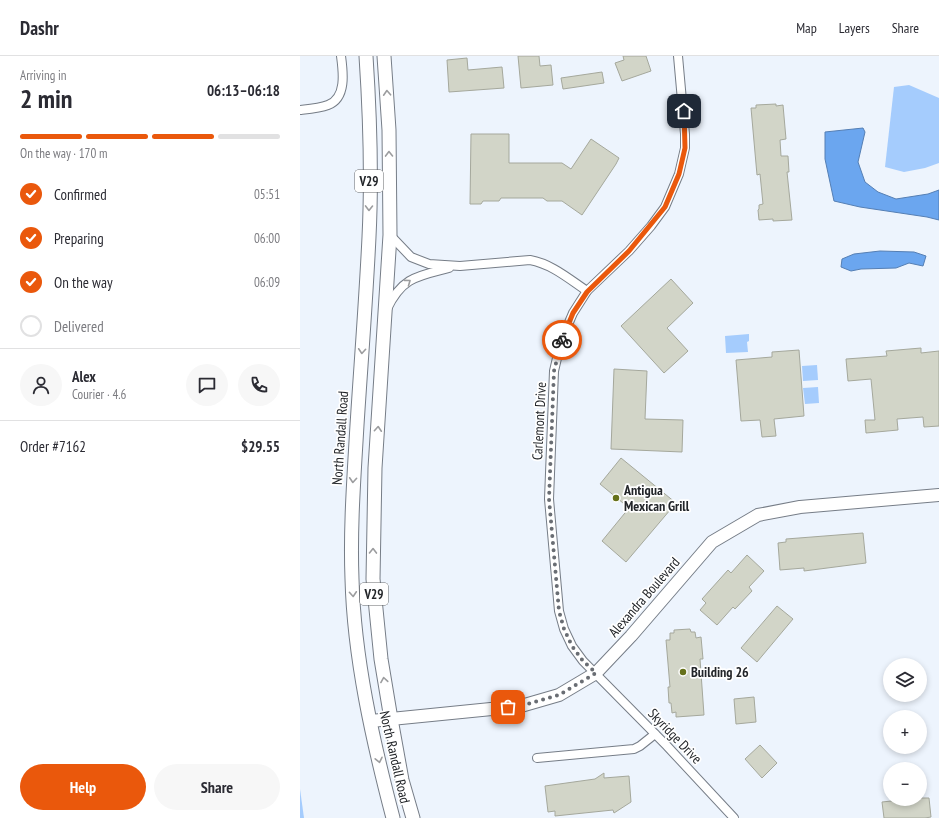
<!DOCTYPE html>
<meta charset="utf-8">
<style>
body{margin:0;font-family:"PT Sans Narrow",sans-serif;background:#f7f7f7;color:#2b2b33;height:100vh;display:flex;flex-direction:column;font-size:15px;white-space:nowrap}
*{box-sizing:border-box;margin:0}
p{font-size:13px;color:#7c7c81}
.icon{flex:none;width:22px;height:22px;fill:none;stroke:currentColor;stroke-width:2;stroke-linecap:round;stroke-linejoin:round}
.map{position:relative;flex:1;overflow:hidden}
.side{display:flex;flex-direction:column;background:#fff;width:300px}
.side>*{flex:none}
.controls{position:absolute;left:583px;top:602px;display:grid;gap:8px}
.controls a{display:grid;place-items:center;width:44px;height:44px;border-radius:50%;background:#fff;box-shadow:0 2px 6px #0003;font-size:20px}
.pin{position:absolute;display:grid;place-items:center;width:34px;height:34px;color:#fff;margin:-17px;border-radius:8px;box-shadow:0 2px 6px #0006}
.courier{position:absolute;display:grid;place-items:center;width:40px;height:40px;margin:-20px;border:3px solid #ea580c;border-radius:50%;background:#fff;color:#222;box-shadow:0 1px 5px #0007}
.summary em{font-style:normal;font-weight:600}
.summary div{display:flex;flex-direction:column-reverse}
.summary{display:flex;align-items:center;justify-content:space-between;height:68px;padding:0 20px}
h1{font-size:26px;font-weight:600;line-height:30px}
.bar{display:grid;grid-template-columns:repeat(4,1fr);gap:6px 4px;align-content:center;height:48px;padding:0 20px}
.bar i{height:5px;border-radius:3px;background:#e1e1e2}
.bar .current{background:#ea580c}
.bar p{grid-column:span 4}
.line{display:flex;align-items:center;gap:10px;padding:0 20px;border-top:1px solid #e1e1e2}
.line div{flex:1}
.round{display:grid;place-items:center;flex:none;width:42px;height:42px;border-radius:21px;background:#f7f7f7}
ol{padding:0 20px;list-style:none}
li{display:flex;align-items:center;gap:12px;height:44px}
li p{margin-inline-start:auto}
li .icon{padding:4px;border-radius:50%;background:#ea580c;color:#fff;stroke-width:4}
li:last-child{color:#7c7c81}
li i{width:22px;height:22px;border:2px solid #e1e1e2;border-radius:50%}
.primary-button{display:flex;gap:8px;margin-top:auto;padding:8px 20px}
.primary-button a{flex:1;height:46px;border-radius:24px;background:#ea580c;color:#fff;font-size:16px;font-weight:600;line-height:46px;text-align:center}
.primary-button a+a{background:#f7f7f7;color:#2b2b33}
header{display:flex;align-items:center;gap:24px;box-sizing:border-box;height:56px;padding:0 20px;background:#fff;border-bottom:1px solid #e1e1e2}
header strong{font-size:19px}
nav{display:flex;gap:22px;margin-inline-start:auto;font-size:14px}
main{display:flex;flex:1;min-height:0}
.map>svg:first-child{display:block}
</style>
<header>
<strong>Dashr</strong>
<nav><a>Map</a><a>Layers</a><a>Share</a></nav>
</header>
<main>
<section class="side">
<div class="summary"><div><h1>2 min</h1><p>Arriving in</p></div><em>06:13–06:18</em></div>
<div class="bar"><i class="current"></i><i class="current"></i><i class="current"></i><i></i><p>On the way · 170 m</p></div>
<ol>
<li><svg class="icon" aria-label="check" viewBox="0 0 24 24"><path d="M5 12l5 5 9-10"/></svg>Confirmed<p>05:51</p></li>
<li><svg class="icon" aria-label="check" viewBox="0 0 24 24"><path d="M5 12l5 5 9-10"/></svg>Preparing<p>06:00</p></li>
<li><svg class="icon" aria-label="check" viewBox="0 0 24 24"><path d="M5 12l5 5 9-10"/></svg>On the way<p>06:09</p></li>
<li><i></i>Delivered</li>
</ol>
<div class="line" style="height:72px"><a class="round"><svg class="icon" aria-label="person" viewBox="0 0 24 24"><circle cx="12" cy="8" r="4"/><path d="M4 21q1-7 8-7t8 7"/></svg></a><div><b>Alex</b><p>Courier · 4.6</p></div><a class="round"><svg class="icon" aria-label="chat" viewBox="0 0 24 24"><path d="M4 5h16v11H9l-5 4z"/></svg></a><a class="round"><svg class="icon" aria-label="phone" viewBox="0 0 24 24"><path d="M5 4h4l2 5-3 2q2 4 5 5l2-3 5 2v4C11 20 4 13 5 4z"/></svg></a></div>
<div class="line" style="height:52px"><div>Order #7162</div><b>$29.55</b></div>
<div class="primary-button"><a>Help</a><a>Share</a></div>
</section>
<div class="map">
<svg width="639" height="762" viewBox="0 0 639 762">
<rect width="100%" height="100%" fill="#edf4fd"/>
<g fill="#a5ccfd">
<path d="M609,29L639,42V107L625,112L604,116L585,111L594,31Z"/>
<path d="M449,278V285L447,286L448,296L426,297L425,280Z"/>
<path d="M517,309L518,324L503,325L502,310Z"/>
<path d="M518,331L519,347L505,348L503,332Z"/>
<path d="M0,733L4,762H0Z"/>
</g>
<g fill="#6ba6ef" stroke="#557fb4">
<path d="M563,72L565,76L558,106L565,126L578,136L596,143L628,138L639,134V164L627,161L560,151L534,145L525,103V76Z"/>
<path d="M580,195L614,196L626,200L623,210L609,207L596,212L561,213L551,215L541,211L542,203L554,198Z"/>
</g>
<g fill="#d2d5c8" stroke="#a5a89c">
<path d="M218,0H239L240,10L251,9L253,29L221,32Z"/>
<path d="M323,0H346L351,15L322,25L315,7L324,4Z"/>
<path d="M167,2L168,14L202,11L204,32L149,36L147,4Z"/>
<path d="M302,16L304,27L263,33L261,22Z"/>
<path d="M476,48V50L483,49L486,83L480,84L481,100H488L489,116H487L492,164L473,165V163L459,164L458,154L459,153V149L463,148L460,118L457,119L451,52H456V49Z"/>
<path d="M171,78H209V107H262L271,113L291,83L319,102L316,108L282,159L262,145H247L243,142H201L199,145H183L181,148H170Z"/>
<path d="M371,223L393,247L367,272L388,295L364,317L321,270Z"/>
<path d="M621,292V297L639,295V370L624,371L623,361L597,363L598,374L566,377L565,364H575L571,323L548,325L546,303L587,300L586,295Z"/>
<path d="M499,294L504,360L474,363L476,380L462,381L460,364L441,365L436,304L472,301V296Z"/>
<path d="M314,313L347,315L345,363L383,364L382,396L311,393Z"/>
<path d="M321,402L376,447L326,506L302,485L329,452L300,428Z"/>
<path d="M563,477L566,507L504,515V512L480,514L478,487L486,486V483Z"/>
<path d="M447,499L464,515L449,531L452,535L435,553L433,551L417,569L400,554L406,547L402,543L428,514L431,517Z"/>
<path d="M477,550L493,563L457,606L441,592Z"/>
<path d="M390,573L391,576H395L396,582L401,581L403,603H400L404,659L376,661V656L372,657L371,647H369L368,631H370L366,584H370V577H374V574Z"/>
<path d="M454,641L456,666L436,668L434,643Z"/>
<path d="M460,689L477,707L462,722L445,703Z"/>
<path d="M304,717V722L329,720L331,746L314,757L313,754L255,760V755L248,756L245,730L295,723Z"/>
<path d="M620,742H629L631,761L625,762H584L582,746Z"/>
</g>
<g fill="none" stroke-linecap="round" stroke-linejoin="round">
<defs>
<g id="street">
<path d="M378,0L385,78V92L379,118L365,151L351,170L329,195L287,235L273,257L261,285L254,315L249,443L259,555L264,573L272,590L283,605L367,690L434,762"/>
<path d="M0,54C9,53 20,52 28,49C47,42 43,15 41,0"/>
<path d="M90,179L111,201L129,208L160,210L230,204C252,208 269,223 287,235"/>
<path d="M87,253C102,221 118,220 149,212"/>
<path d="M237,702L334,693L340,690L355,678"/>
</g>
<path id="secondary" d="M71,665L221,650L259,639L296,617L331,580L412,486L458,459L500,451L639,439"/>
<g id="primary">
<path d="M66,0C70,60 72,121 69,181C66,244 61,307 57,369C54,421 50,472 52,523C54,602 73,686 93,762"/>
<path d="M84,0L89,74L90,179L75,412L73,523L81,603L91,663L102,724L113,762"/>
</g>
</defs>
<use href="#street" stroke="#767d87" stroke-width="10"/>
<use href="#secondary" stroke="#767d87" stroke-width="14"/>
<use href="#primary" stroke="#767d87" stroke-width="15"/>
<use href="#street" stroke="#fff" stroke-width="8"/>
<use href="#secondary" stroke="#fff" stroke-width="12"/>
<use href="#primary" stroke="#fff" stroke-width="13"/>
</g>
<defs><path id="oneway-chevron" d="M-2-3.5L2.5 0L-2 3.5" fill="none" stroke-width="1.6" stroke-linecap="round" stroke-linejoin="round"/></defs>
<g stroke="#9c9d9f">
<use href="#oneway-chevron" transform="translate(87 37) rotate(-93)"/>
<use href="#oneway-chevron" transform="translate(89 98) rotate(-91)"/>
<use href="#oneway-chevron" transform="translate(69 152) rotate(91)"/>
<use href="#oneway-chevron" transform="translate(108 226) rotate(-36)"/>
<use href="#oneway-chevron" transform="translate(62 295) rotate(94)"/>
<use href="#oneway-chevron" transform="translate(78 373) rotate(-86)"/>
<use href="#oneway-chevron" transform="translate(53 424) rotate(94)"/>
<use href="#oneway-chevron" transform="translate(73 495) rotate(-89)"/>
<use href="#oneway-chevron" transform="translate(53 538) rotate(86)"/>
<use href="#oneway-chevron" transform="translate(84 624) rotate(-99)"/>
<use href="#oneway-chevron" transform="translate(79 704) rotate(78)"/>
</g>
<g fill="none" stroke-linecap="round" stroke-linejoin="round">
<path stroke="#696d73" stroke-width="4" stroke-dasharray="0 7.2" d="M208,651L221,650L259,639L296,617L283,605L272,590L264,573L259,555L249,443L254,315L262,284"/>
<path stroke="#ea580c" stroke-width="5" d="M262,284L273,257L287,236L329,195L365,151L379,118L385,92L384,55"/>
</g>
<g fill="#66711a" stroke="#fff" stroke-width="1.5">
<circle cx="316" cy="442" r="4"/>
<circle cx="383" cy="616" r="4"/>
</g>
<g text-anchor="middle" stroke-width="3.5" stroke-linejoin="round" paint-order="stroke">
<g fill="#fff" stroke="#646669" stroke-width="1">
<rect x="55" y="114" width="28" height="22" rx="3"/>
<rect x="60" y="527" width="28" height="22" rx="3"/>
</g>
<g font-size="13" font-weight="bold" fill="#222529">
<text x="69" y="130">V29</text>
<text x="74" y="543">V29</text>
</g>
<g font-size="14" fill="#222529" stroke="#fff">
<text transform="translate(239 365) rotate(-87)" y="5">Carlemont Drive</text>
<text transform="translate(40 382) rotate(-86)" y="5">North Randall Road</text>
<text transform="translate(344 541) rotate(-49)" y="5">Alexandra Boulevard</text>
<text transform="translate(375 680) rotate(46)" y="5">Skyridge Drive</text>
<text transform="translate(95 701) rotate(77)" y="5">North Randall Road</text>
</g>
<g font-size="14" font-weight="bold" fill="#222529" stroke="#fff" text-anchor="start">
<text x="324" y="439">Antigua<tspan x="324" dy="16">Mexican Grill</tspan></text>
<text x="391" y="621">Building 26</text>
</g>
</g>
</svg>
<div class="controls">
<a><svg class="icon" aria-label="layers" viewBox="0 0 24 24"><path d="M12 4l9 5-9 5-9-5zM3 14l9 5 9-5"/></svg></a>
<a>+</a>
<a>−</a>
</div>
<div class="pin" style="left:208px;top:651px;background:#ea580c"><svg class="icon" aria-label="bag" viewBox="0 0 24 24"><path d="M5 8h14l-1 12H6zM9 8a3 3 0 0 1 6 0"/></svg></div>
<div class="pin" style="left:384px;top:55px;background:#1f2937"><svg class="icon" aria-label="home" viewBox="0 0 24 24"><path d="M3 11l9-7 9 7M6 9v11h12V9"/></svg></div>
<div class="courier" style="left:262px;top:284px"><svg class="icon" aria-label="bike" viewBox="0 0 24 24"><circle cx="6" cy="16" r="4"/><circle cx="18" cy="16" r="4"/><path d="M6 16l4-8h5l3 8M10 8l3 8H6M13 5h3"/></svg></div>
</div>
</main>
